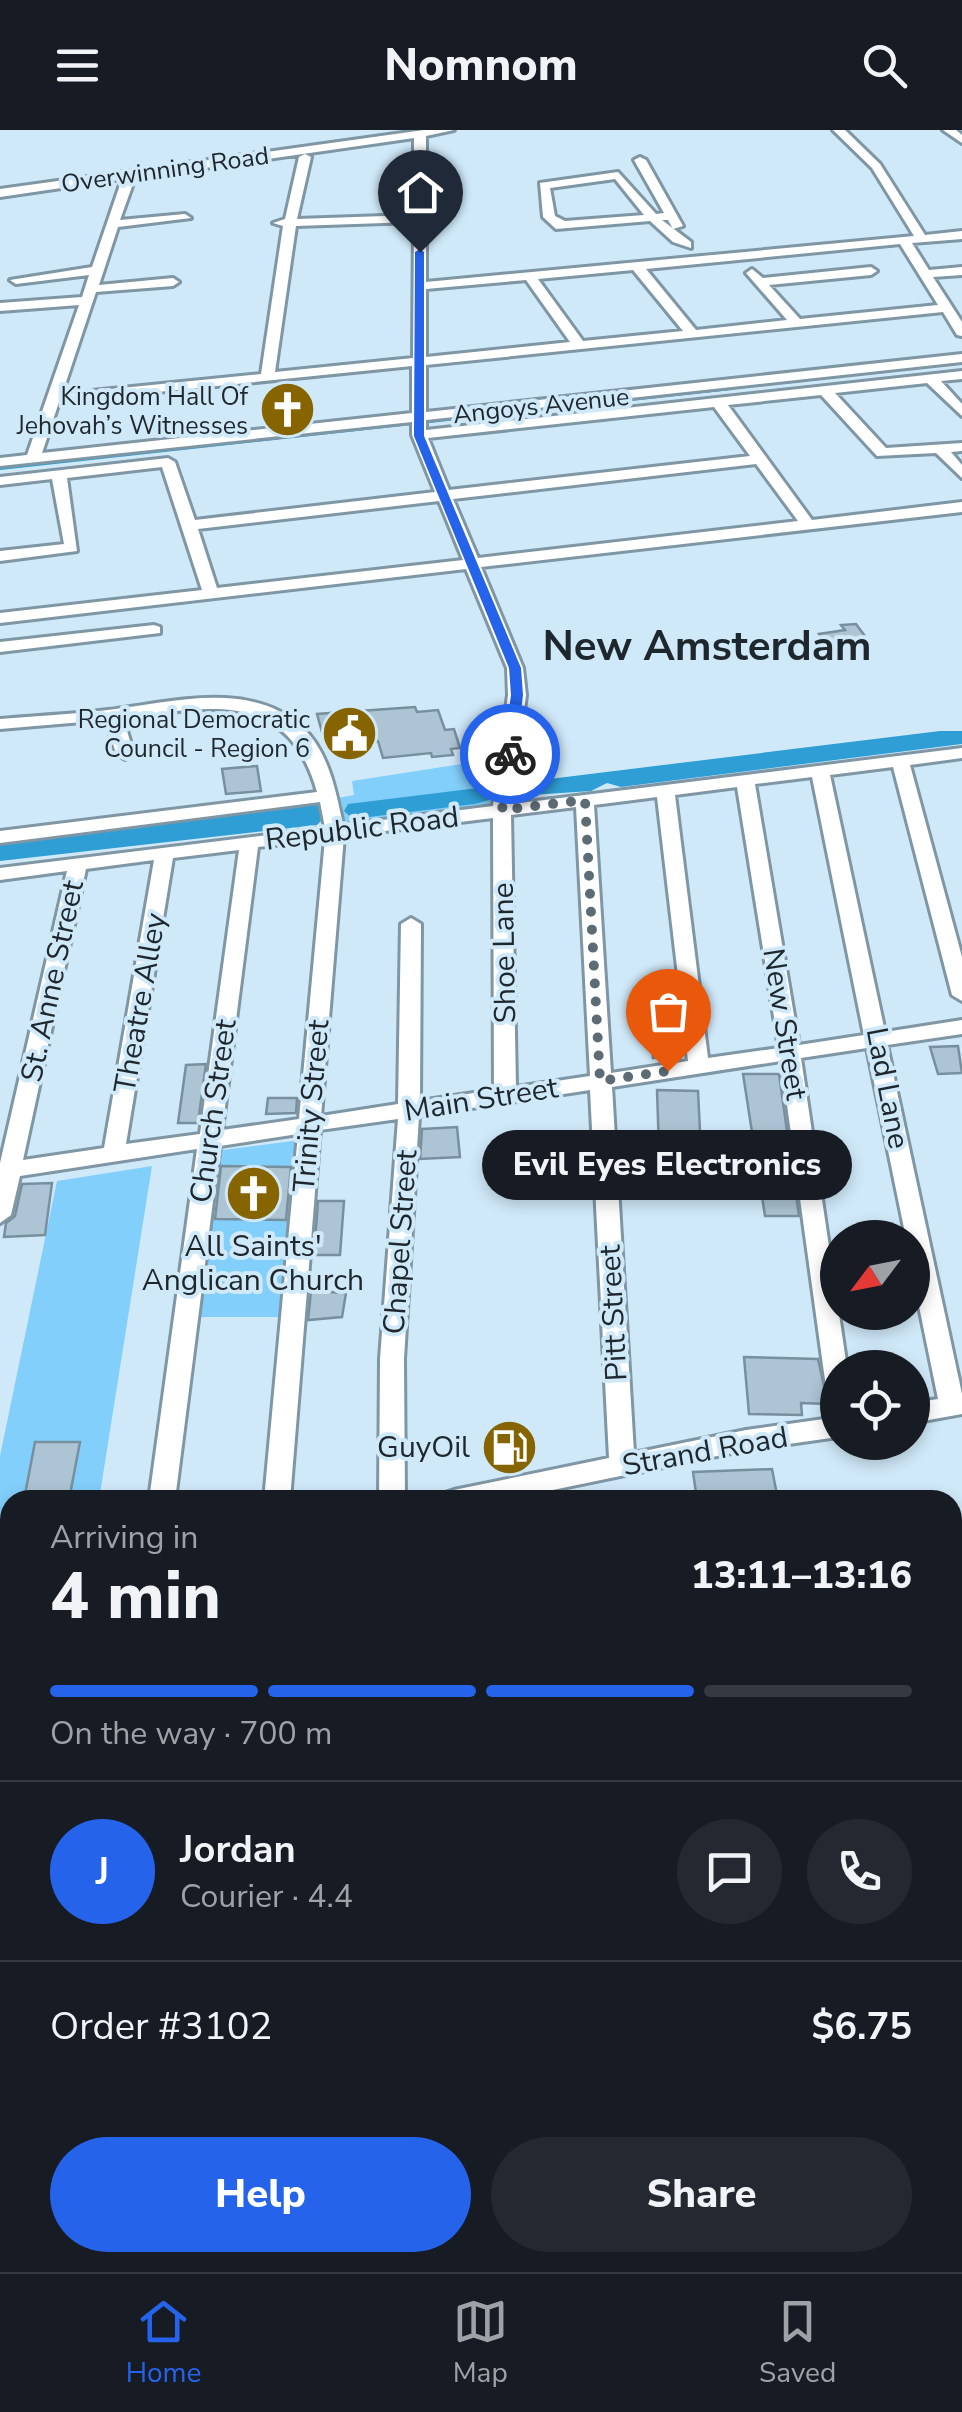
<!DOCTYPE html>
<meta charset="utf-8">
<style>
body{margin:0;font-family:"Nunito Sans",sans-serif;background:#242831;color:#f1f3f6;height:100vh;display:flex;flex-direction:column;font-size:38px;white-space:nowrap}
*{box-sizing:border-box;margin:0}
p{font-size:32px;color:#9ea1a6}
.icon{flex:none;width:55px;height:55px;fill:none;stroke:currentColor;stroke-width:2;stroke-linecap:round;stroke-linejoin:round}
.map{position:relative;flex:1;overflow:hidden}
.drawer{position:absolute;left:0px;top:1360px;width:962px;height:782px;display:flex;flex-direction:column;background:#171b24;border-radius:30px 30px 0 0;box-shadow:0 5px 15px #0003}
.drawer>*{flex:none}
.needle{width:65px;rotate:238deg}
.buttons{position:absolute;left:820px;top:1090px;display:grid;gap:20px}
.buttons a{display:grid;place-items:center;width:110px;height:110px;border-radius:50%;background:#171b24;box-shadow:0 5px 15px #0003;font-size:50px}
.pin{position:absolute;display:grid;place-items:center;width:85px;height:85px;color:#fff;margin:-102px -42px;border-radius:50% 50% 50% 0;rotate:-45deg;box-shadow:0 0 10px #0007}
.pin .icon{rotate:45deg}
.courier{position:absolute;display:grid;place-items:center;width:100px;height:100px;margin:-50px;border:8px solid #2563eb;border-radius:50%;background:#fff;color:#222;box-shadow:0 2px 12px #0007}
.bubble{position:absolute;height:70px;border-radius:35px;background:#171b24;box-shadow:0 5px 15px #0003;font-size:32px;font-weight:800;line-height:70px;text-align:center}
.summary em{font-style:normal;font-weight:800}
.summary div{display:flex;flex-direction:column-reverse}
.summary{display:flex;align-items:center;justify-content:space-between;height:170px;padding:0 50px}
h1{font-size:65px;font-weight:800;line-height:75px}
.bar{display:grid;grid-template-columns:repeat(4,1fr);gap:15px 10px;align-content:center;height:120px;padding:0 50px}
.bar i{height:12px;border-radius:8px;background:#363941}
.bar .active{background:#2563eb}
.bar p{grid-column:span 4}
.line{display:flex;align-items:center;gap:25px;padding:0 50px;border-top:2px solid #363941}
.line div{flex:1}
.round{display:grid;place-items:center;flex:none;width:105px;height:105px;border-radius:52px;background:#242831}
.button{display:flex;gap:20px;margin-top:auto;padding:20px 50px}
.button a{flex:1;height:115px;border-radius:60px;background:#2563eb;color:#fff;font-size:40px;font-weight:800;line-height:115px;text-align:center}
.button a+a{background:#242831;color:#f1f3f6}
header{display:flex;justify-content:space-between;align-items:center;height:130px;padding:0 50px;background:#171b24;font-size:45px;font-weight:800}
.menu{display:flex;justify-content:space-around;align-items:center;height:140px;border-top:2px solid #363941;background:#171b24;font-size:28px;color:#9ea1a6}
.menu a{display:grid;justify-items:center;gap:5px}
.menu .active{color:#2563eb}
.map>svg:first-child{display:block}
</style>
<header><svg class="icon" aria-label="menu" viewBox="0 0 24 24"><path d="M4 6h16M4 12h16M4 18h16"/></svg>Nomnom<svg class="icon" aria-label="search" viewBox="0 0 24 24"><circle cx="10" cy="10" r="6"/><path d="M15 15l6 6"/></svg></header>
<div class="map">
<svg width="962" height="2142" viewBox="0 0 962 2142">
<rect width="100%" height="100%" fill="#d0e9f9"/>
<g fill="#82cffb" fill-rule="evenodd">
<path d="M494,629L498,676L345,694L338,668L354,665L352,651Z"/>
<path d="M300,1010L281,1187H194L214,1021ZM219,1036L293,1037L288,1090L211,1088Z"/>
<path d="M152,1036L99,1370H69L79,1313L35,1312L23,1370H10V1420L0,1422V1326L57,1051Z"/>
</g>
<g fill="#2f9ed4">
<path d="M940,601H962V614L621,657L607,653L591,661L516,666V656L525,652Z"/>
<path d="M486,657L493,665L489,670L475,674L353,689L344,681L348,674Z"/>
<path d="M310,673L319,674L326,686L317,695L0,731V714Z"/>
</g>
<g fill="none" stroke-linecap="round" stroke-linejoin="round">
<path stroke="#2f9ed4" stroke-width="2.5" d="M708,261L962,233"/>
<path stroke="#2f9ed4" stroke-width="4" d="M0,338L731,258"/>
</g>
<g fill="#acc4d3" stroke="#788f9e" stroke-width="2.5">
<path d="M856,494L870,513L829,518L819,504L845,500L841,495Z"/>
<path d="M415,577L417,582L438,580L445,600L454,599L460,618L451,619L453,625L432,627L431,623L383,628L378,611L326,617L317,584Z"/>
<path d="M257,636L261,661L226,664L222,639Z"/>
<path d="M648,875H678L683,924L653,928Z"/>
<path d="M958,916L962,943L938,944L930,917Z"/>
<path d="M206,934L198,993H178L186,935Z"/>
<path d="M743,944H779L799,1086H765Z"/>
<path d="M657,960L698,961L701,1021L659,1020Z"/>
<path d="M268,968H297L296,983L266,984Z"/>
<path d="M457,997L460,1027L420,1029L422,999Z"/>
<path d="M221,1036L291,1037L286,1090L215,1089Z"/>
<path d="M52,1053L45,1105L4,1107L6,1093L15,1086L22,1054Z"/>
<path d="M318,1071H344L340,1125H314Z"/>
<path d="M311,1161L346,1163L342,1187L308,1190Z"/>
<path d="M744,1227L818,1229L828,1274L801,1273L802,1285L749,1284Z"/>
<path d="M35,1312H80L69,1370H24Z"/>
<path d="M772,1339L778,1370H697L693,1342Z"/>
</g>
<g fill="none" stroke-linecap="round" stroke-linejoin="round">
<defs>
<g id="minor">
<path d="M424,0H454L426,6V152L914,106L872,38L833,0H845L880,34L925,105L962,101V109L912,113L929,140L962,137V145L933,147L962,192V206L957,205L943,182L426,235V282L962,224V232L426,290V300L962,241V249L941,251L962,274V286L927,253L835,263L886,318L962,313V321L951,322L962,335V348L936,323L877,326L821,265L728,275L812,390L962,372V382L481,437L523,538L526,565L512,674L962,618V628L910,635L962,827V871L952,865L893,637L830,645L885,902L962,890V904L887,915L962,1264V1284L912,1293V1273L938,1269L912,1142V1108H906L867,918L801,928L847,1238H838V1266L829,1264L826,1257L781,931L612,957L634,1323L746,1300L838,1287V1307L746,1320L504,1370H441L445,1363L454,1360L609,1328L590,960L419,986L404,1229L405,1370H379L380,1229L398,989L320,1000L290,1370H264L298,1004L220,1016L175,1370H149L197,1019L20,1046L11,1085L0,1093V1033L67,741L0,750V738L325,698L320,672L0,713V701L317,662C288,558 209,577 123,588L134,624L125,629L116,624L106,590L0,599V589C36,586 72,584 108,580C169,573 250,549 302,597C329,622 336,662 343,695L493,676L508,565L507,538L466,439L0,493V483L202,460L162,337L67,348L77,421L0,431V421L64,414L52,349L0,355V347L168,328L175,332L195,390L435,362L412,305V292L0,336V328L27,325L79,175L0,181V173L82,167L89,145L16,154L10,150L92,137L122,49L0,67V59ZM414,8V85L297,89L311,27L305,24L299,27L285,89L273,93L283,96L261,244L62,264L96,162L173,156L179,152L173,148L99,155L118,97L191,88L185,84L120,90L135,48ZM414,92L413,228L275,242L296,96ZM900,114L938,175L800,189L769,155L871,145L877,141L871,137L763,148L752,139L746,143L787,190L696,200L646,139ZM633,140L683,201L583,211L538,149ZM526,150L570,212L426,227V159ZM412,236V283L42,323L59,272ZM714,277L750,326L449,360L428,308ZM756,334L798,391L478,428L453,369ZM439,371L463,430L217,458L198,399ZM812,647L864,905L799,915L755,654ZM737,657L779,918L708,928L675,665ZM657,667L688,931L611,943L594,675ZM576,677L590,946L516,957L511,685ZM493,688L494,960L420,971L421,794L411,788L401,794L398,974L321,986L344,706ZM325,709L299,989L222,1000L258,717ZM239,720L200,1004L126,1014L173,728ZM154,730L104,1018L23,1030L86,739Z"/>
<path d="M943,0H956L962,5V13Z"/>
<path d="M640,27L646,30L683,96L673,99L668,90H662L691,112V118L673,112L650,91L556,99L543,87L540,53L618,42L656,84L664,83L634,30ZM615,49L644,85L565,91L555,86L550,58Z"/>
<path d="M154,495L160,497V503L0,522V512Z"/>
<path d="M10,1433V1455L0,1456V1434Z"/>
</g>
</defs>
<use href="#minor" stroke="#7f96a4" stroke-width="6"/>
<use href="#minor" fill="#fff" fill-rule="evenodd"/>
</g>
<path fill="#2563eb" d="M420,119L424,122V306L521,538L523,565L516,624L510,628L503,624L511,565L509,538L414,306L415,122Z"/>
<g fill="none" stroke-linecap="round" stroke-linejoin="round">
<path stroke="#5c6b74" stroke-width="10" stroke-dasharray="0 18" d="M510,624L502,680L585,670L600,951L668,941"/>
</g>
<defs>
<symbol id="church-disc" viewBox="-11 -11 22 22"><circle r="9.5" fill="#866400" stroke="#d0e9f9"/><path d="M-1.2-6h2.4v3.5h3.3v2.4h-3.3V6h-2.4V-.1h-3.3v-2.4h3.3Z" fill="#fff"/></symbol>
<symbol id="civic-disc" viewBox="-11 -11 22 22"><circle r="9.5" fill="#866400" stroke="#d0e9f9"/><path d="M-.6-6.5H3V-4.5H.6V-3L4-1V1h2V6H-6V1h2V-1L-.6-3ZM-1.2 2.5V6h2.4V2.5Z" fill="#fff"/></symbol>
<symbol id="fuel-disc" viewBox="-11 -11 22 22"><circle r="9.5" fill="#866400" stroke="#d0e9f9"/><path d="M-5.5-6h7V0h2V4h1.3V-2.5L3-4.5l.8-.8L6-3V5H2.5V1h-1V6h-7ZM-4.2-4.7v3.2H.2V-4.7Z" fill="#fff"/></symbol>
</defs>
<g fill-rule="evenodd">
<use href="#church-disc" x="256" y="248" width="63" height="63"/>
<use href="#civic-disc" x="318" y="572" width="63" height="63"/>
<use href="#church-disc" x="222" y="1032" width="63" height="63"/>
<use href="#fuel-disc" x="478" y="1286" width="63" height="63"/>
</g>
<g text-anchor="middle" stroke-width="8" stroke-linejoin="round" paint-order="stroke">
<g font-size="25" fill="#1e272d" stroke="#d0e9f9">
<text transform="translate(165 39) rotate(-8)" y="9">Overwinning Road</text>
<text transform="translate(541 275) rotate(-6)" y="9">Angoys Avenue</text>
</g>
<g font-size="25" fill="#1e272d" stroke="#d0e9f9" text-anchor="end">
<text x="248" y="275">Kingdom Hall Of<tspan x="248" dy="29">Jehovah’s Witnesses</tspan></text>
<text x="310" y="598">Regional Democratic<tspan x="310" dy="29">Council - Region 6</tspan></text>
</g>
<g font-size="30" fill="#1e272d" stroke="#d0e9f9">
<text transform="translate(362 698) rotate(-7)" y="10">Republic Road</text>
<text transform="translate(504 823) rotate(-91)" y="10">Shoe Lane</text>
<text transform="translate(52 851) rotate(-78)" y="10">St. Anne Street</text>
<text transform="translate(140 873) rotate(-80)" y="10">Theatre Alley</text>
<text transform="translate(785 894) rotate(81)" y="10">New Street</text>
<text transform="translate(888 958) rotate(79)" y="10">Lad Lane</text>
<text transform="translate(481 969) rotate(-9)" y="10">Main Street</text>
<text transform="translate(311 976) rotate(-85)" y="10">Trinity Street</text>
<text transform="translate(213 981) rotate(-82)" y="10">Church Street</text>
<text transform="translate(400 1112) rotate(-86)" y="10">Chapel Street</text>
<text transform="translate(613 1183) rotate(-93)" y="10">Pitt Street</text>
<text transform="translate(705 1321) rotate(-10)" y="10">Strand Road</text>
</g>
<g font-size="30" fill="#1e272d" stroke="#d0e9f9">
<text x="253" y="1126">All Saints'<tspan x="253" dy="34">Anglican Church</tspan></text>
<text x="470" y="1327" text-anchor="end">GuyOil</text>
</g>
<g font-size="42" font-weight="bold" fill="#1e272d" stroke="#d0e9f9">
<text x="707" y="530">New Amsterdam</text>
</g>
</g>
</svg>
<div class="buttons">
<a><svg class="needle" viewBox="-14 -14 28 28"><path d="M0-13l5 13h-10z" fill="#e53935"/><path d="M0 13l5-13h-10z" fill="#9ea1a6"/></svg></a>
<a><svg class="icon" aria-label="locate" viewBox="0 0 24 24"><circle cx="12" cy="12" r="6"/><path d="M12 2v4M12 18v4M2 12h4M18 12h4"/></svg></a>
</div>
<div class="pin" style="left:668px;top:941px;background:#ea580c"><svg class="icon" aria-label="bag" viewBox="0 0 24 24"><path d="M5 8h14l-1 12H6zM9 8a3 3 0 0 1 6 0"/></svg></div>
<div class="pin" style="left:420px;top:122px;background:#1f2937"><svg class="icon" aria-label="home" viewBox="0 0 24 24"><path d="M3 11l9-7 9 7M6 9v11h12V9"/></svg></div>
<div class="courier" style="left:510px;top:624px"><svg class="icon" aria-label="bike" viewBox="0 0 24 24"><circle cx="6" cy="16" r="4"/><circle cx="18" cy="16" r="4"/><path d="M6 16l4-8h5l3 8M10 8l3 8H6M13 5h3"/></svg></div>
<div class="bubble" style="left:482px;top:1000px;width:370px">Evil Eyes Electronics</div>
<section class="drawer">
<div class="summary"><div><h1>4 min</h1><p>Arriving in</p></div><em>13:11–13:16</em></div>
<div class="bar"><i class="active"></i><i class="active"></i><i class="active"></i><i></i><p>On the way · 700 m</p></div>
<div class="line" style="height:180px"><b class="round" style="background:#2563eb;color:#fff">J</b><div><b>Jordan</b><p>Courier · 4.4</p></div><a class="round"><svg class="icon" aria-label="chat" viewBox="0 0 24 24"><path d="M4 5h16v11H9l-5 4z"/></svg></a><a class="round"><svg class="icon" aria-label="phone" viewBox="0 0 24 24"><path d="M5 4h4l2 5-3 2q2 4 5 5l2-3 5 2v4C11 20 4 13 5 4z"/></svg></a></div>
<div class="line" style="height:130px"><div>Order #3102</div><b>$6.75</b></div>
<div class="button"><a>Help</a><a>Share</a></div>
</section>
</div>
<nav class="menu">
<a class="active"><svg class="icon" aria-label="home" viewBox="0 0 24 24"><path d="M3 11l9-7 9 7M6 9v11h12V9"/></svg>Home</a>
<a><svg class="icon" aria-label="map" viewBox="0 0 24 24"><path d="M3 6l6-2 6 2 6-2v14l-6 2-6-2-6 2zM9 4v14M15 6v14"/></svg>Map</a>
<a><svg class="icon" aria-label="saved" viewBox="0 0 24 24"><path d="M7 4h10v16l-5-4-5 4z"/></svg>Saved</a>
</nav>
